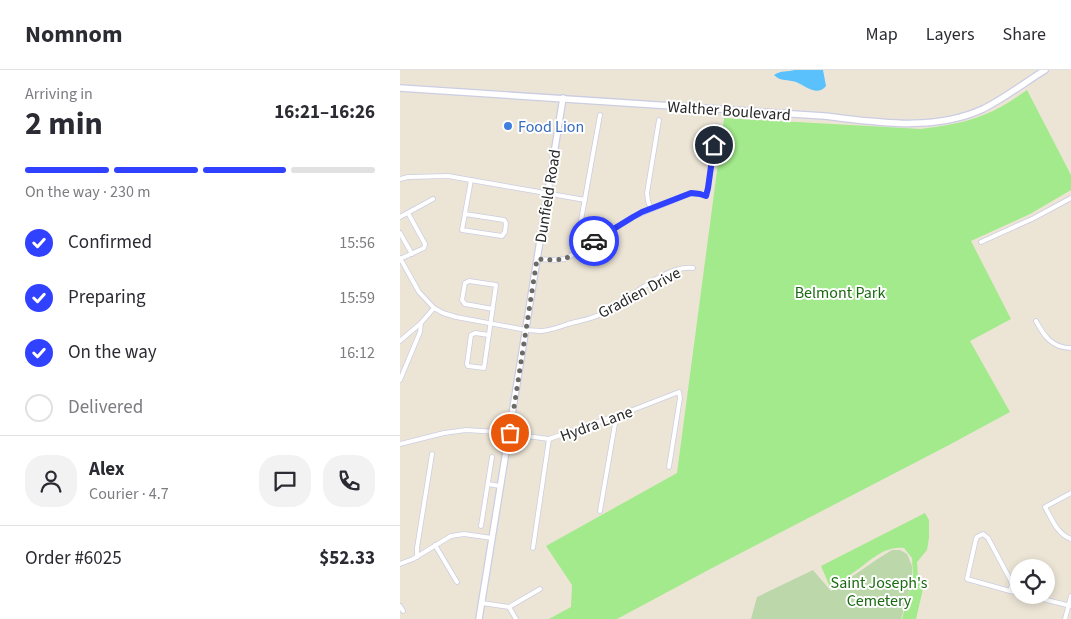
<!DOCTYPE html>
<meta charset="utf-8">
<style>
body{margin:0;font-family:"Source Sans 3",sans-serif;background:#f2f2f3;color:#2b2b33;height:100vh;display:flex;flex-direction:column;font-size:19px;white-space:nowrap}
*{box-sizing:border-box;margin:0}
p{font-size:16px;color:#7c7c81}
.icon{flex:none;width:28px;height:28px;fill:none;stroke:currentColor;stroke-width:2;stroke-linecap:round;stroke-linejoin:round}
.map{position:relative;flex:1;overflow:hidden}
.panel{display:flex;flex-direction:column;background:#fff;width:400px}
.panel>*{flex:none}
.tools{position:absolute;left:610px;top:489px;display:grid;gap:10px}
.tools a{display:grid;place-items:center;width:45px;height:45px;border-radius:50%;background:#fff;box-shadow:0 2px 8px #0003;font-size:25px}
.pin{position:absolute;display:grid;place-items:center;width:42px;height:42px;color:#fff;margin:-21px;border:2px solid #fff;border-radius:50%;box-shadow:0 1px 5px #0007}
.courier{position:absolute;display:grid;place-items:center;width:50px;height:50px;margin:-25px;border:4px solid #3041ff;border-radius:50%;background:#fff;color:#222;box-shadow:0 1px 6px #0007}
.summary em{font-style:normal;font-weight:700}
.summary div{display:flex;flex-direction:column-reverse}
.summary{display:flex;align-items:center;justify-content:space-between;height:85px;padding:0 25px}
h1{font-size:32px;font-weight:700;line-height:38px}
.bar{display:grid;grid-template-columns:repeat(4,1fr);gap:8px 5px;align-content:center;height:60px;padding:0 25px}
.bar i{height:6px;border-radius:4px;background:#e1e1e2}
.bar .selected{background:#3041ff}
.bar p{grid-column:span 4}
.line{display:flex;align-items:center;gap:12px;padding:0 25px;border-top:1px solid #e1e1e2}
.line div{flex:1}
.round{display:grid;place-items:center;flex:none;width:52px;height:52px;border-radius:20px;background:#f2f2f3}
ol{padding:0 25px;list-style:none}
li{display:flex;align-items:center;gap:15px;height:55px}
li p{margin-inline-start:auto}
li .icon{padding:5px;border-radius:50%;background:#3041ff;color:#fff;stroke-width:4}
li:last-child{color:#7c7c81}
li i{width:28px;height:28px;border:2px solid #e1e1e2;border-radius:50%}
header{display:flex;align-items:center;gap:30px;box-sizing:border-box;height:70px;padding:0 25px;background:#fff;border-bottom:1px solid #e1e1e2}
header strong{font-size:24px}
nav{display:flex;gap:28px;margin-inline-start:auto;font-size:18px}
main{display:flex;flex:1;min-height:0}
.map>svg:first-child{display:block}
</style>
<header>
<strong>Nomnom</strong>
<nav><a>Map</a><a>Layers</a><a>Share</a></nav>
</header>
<main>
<section class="panel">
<div class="summary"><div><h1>2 min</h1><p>Arriving in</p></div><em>16:21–16:26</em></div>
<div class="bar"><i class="selected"></i><i class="selected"></i><i class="selected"></i><i></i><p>On the way · 230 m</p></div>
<ol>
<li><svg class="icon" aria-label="check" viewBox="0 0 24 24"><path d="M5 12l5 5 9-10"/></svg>Confirmed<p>15:56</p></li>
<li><svg class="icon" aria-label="check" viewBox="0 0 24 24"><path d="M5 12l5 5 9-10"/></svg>Preparing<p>15:59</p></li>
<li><svg class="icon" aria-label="check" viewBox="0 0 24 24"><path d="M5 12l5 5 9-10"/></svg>On the way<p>16:12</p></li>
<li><i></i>Delivered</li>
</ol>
<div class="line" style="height:90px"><a class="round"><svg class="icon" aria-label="person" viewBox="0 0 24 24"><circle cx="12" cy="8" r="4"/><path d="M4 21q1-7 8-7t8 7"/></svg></a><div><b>Alex</b><p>Courier · 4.7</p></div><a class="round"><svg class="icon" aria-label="chat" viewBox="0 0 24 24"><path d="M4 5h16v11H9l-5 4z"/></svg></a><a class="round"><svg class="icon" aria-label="phone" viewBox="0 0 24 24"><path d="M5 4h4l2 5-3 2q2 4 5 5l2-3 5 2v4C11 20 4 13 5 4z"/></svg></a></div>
<div class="line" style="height:65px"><div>Order #6025</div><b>$52.33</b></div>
</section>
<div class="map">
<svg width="671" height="549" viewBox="0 0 671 549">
<rect width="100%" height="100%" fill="#ece5d6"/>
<g fill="#a2ea8b">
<path d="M627,20L671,105V120L630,144L571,171L611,249L570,271L610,342L549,375L314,497L217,549H149L171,537L172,515L146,476L277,403L324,48L521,59C543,56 565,53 586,44C601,38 614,29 627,20Z"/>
<path d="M525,443L529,450V468L527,480L517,492L518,506L523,519L516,549H502L513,506L512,488L504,478C484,475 469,492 454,502C446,508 438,512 430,517L421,496Z"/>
</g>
<path fill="#bcd8ab" d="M492,480H500L507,484L512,496V510L501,549H351L357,527L413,500L431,521L479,488Z"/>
<path fill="#5bc1fc" d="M395,0H423L426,16C417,27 406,16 396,12C388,9 381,12 374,5C381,0 387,2 395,0Z"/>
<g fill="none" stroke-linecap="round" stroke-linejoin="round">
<defs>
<g id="street">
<path d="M0,109L8,107L48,106L185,130"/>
<path d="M251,139L248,131L247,123L259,50"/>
<path d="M65,144L104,150L106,153L105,162L102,166L62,160C65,143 68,126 71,110"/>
<path d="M0,147L33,129"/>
<path d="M0,163L12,184"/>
<path d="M178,167L200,45"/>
<path d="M581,172L634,148L671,128"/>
<path d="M0,188L19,222L34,238L43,243L56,247L126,260C131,260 137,261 142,261C151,260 160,257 168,254C179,251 191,249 201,244C227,232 265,194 293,198"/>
<path d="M0,189L24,178L25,174L8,143"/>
<path d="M137,189L154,190L165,189L233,147L289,124L295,123L306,126L308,119L317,56"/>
<path d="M636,251C644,266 652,278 671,278"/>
<path d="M89,265L75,263L71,265L67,294L68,296L84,298L96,215L69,211L65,213L62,230L65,234L93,239"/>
<path d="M0,271L21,253"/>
<path d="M0,310L20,262L21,253L34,238"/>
<path d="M0,374L44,363L66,360L97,362L149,369L230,341L279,322L280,328L269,397"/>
<path d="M88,414L100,416"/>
<path d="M671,423L645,437C652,449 657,464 671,469"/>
<path d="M200,441L215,354V346"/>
<path d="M81,456L92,387"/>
<path d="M583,464L588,468L611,511L612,515L610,521L567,509L576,469L577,467Z"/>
<path d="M35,475L57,512"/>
<path d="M133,478L149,369"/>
<path d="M17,487V478L32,384"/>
<path d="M0,494L13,489L51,466L64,464L92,468"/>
<path d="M610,521L619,523"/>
<path d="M627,525L671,536"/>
<path d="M82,533L109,537L140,519"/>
<path d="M0,536L3,541"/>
<path d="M109,537L116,549"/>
<path d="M665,549L671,526"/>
</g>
<g id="secondary">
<path d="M0,18L424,46C477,52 533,62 583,39C605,28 624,13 645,0"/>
<path d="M79,549L163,28"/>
</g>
</defs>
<use href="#street" stroke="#cbcde3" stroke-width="5.5"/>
<use href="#secondary" stroke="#cbcde3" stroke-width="8"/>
<use href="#street" stroke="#fff" stroke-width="4"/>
<use href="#secondary" stroke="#fff" stroke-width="5.5"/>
</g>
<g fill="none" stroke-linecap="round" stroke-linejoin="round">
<path stroke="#6c6a64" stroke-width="5" stroke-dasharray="0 9" d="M110,363L137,189L154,190L165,189L194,171"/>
<path stroke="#3041ff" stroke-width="6" d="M194,171L233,147L242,142L291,123L300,124L306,126L308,118L314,75"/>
</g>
<circle fill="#3f7fe0" stroke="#fff" stroke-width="2" cx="108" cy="56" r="5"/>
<g text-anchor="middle" stroke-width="4" stroke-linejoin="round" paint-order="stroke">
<g font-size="16" fill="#272727" stroke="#fff">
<text transform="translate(329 40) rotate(4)" y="6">Walther Boulevard</text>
<text transform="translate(147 126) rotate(-81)" y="6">Dunfield Road</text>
<text transform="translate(239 222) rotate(-28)" y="6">Gradien Drive</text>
<text transform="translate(196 353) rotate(-20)" y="6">Hydra Lane</text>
</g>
<g font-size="16" fill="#366cbe" stroke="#fff" text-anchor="start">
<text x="118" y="62">Food Lion</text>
</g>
<g font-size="16" fill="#1a6a11" stroke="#fff">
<text x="440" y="228">Belmont Park</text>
<text x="479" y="518">Saint Joseph's<tspan x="479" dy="18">Cemetery</tspan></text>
</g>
</g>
</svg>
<div class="tools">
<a><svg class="icon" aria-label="locate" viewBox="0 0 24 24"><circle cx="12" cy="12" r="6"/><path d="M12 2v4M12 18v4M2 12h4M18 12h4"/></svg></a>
</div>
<div class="pin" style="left:110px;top:363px;background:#ea580c"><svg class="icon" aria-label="bag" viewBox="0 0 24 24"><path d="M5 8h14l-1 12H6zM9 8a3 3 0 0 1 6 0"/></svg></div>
<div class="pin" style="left:314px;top:75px;background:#1f2937"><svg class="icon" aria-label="home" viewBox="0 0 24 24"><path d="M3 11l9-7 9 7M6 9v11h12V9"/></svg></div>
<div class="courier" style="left:194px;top:171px"><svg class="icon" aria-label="car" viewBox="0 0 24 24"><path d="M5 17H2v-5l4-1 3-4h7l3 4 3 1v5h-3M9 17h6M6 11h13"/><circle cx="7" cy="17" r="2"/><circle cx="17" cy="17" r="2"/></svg></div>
</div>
</main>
